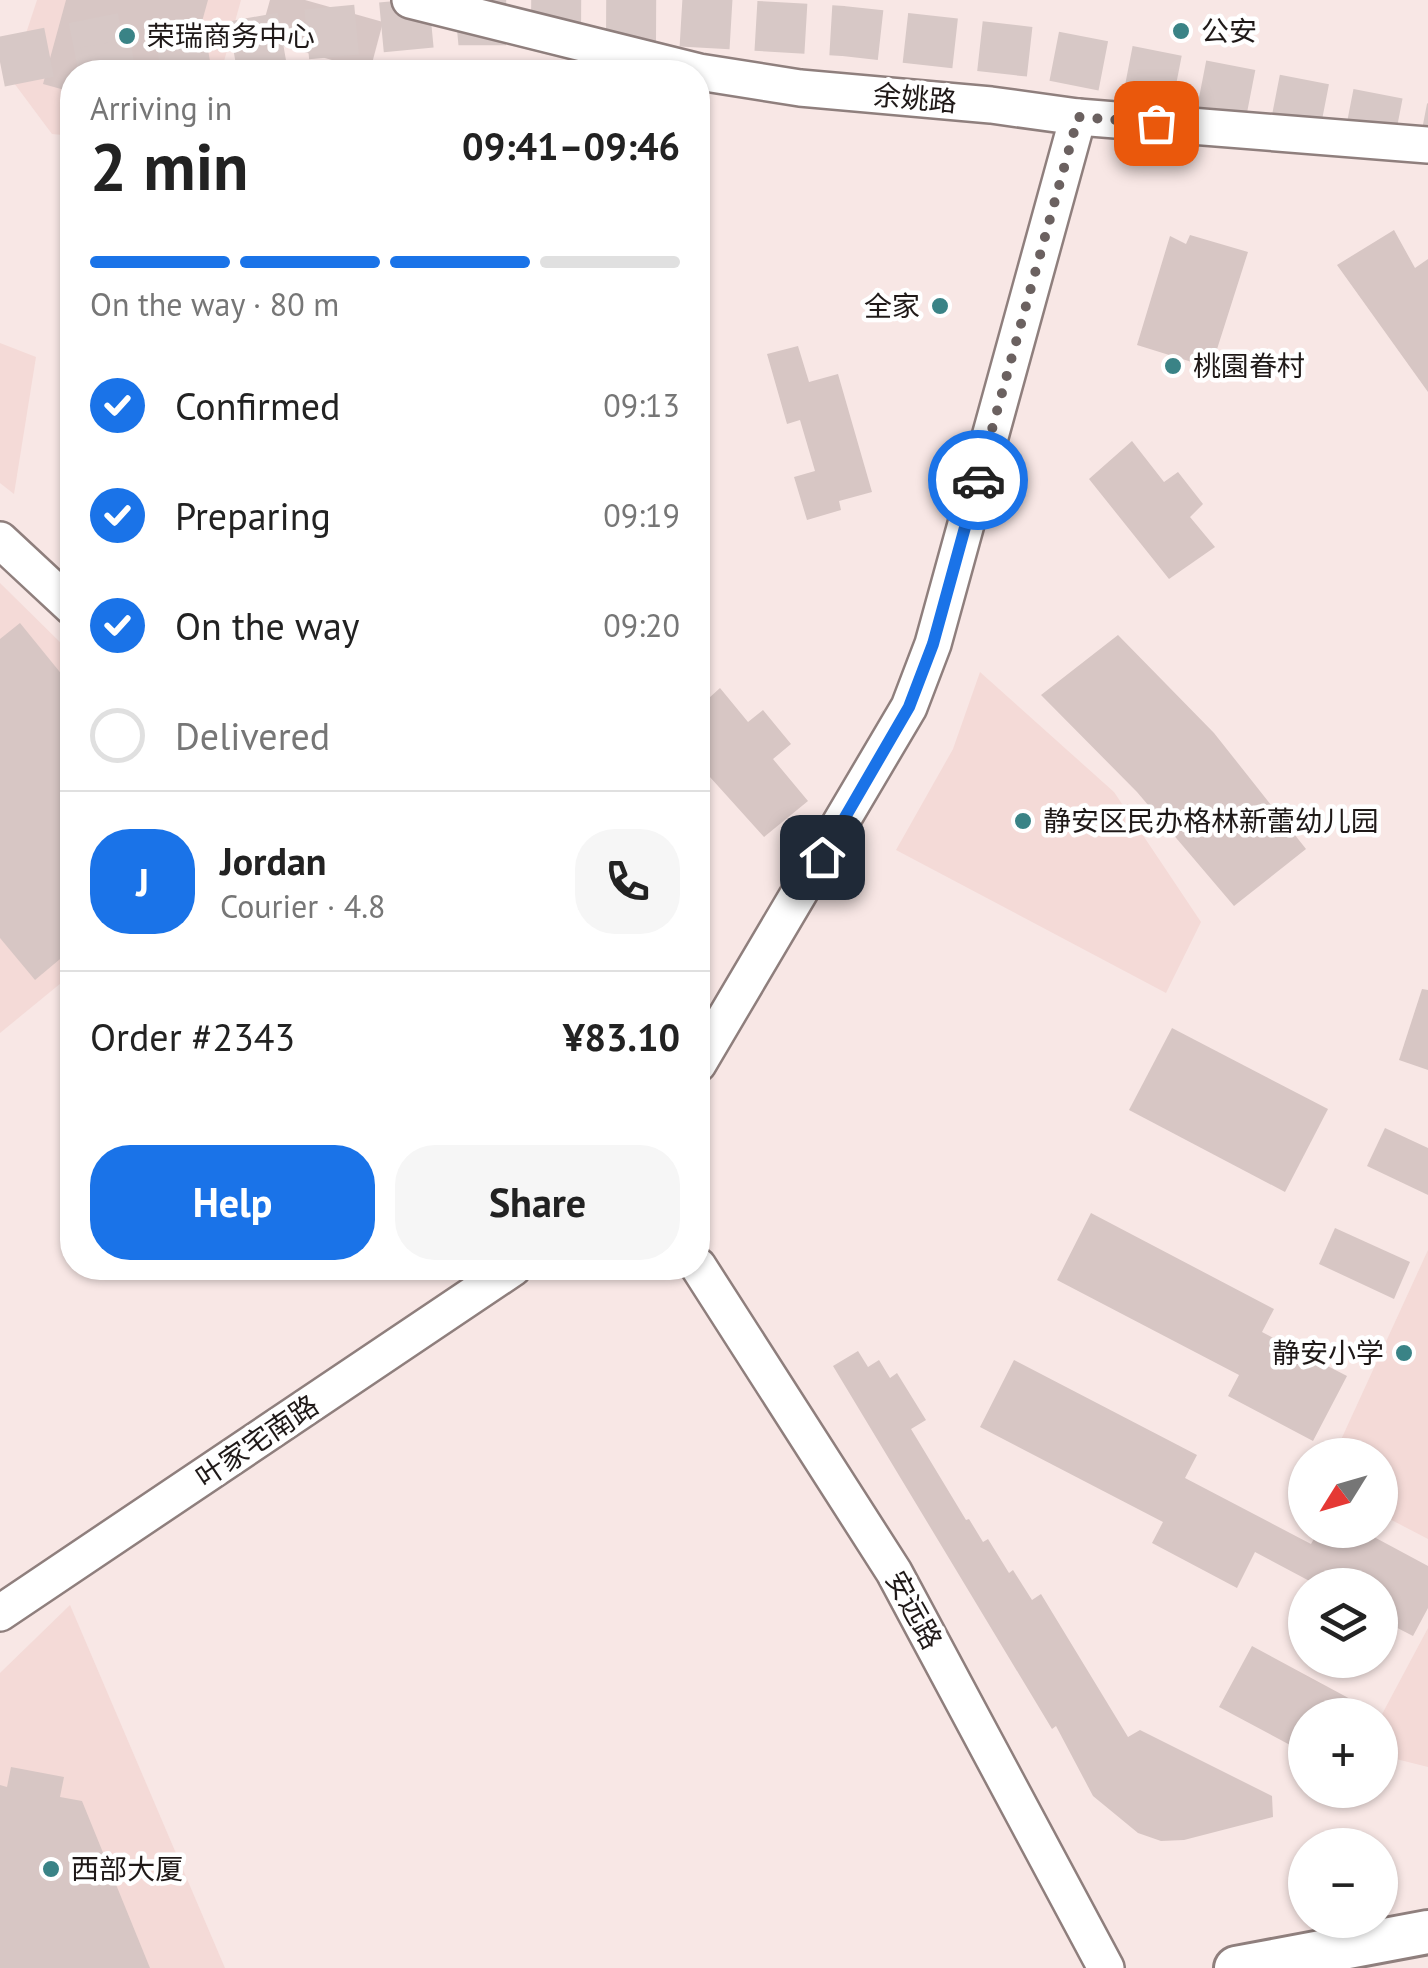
<!DOCTYPE html>
<meta charset="utf-8">
<style>
body{margin:0;font-family:"PT Sans","Noto Sans SC",sans-serif;background:#f6f6f6;color:#222;height:100vh;display:flex;flex-direction:column;font-size:38px;white-space:nowrap}
*{box-sizing:border-box;margin:0}
p{font-size:32px;color:#767676}
.icon{flex:none;width:55px;height:55px;fill:none;stroke:currentColor;stroke-width:2;stroke-linecap:round;stroke-linejoin:round}
.map{position:relative;flex:1;overflow:hidden}
.details{position:absolute;left:60px;top:60px;width:650px;height:1220px;display:flex;flex-direction:column;background:#fff;border-radius:40px;box-shadow:0 2px 8px #0004}
.details>*{flex:none}
.needle{width:65px;rotate:233deg}
.buttons{position:absolute;left:1288px;top:1438px;display:grid;gap:20px}
.buttons a{display:grid;place-items:center;width:110px;height:110px;border-radius:50%;background:#fff;box-shadow:0 2px 8px #0004;font-size:50px}
.pin{position:absolute;display:grid;place-items:center;width:85px;height:85px;color:#fff;margin:-42px;border-radius:20px;box-shadow:0 5px 15px #0006}
.courier{position:absolute;display:grid;place-items:center;width:100px;height:100px;margin:-50px;border:8px solid #1a73e8;border-radius:50%;background:#fff;color:#222;box-shadow:0 2px 12px #0007}
.overview em{font-style:normal;font-weight:600}
.overview div{display:flex;flex-direction:column-reverse}
.overview{display:flex;align-items:center;justify-content:space-between;height:170px;padding:0 30px}
h1{font-size:65px;font-weight:600;line-height:75px}
.bar{display:grid;grid-template-columns:repeat(4,1fr);gap:15px 10px;align-content:center;height:120px;padding:0 30px}
.bar i{height:12px;border-radius:8px;background:#e0e0e0}
.bar .current{background:#1a73e8}
.bar p{grid-column:span 4}
.line{display:flex;align-items:center;gap:25px;padding:0 30px;border-top:2px solid #e0e0e0}
.line div{flex:1}
.round{display:grid;place-items:center;flex:none;width:105px;height:105px;border-radius:40px;background:#f6f6f6}
ol{padding:0 30px;list-style:none}
li{display:flex;align-items:center;gap:30px;height:110px}
li p{margin-inline-start:auto}
li .icon{padding:10px;border-radius:50%;background:#1a73e8;color:#fff;stroke-width:4}
li:last-child{color:#767676}
li i{width:55px;height:55px;border:5px solid #e0e0e0;border-radius:50%}
.button{display:flex;gap:20px;margin-top:auto;padding:20px 30px}
.button a{flex:1;height:115px;border-radius:40px;background:#1a73e8;color:#fff;font-size:40px;font-weight:600;line-height:115px;text-align:center}
.button a+a{background:#f6f6f6;color:#222}
.map>svg:first-child{display:block}
</style>
<div class="map">
<svg width="1428" height="1968" viewBox="0 0 1428 1968">
<rect width="100%" height="100%" fill="#f8e7e5"/>
<g fill="#f4dad7">
<path d="M37,0H241L221,72H72V136L52,134L11,79Z"/>
<path d="M0,343L36,357L14,494L0,483Z"/>
<path d="M0,583L72,654V974L0,1033Z"/>
<path d="M980,672L1114,792L1201,922L1166,993L896,850L953,749Z"/>
<path d="M1428,1250V1539L1380,1514V1455H1334Z"/>
<path d="M70,1605L225,1968H0V1673Z"/>
<path d="M1428,1628V1767L1380,1755V1718Z"/>
</g>
<g fill="#d7c6c4">
<path d="M66,0H208L188,72H72V92L43,84Z"/>
<path d="M270,0H305L383,22L370,71L259,39Z"/>
<path d="M1394,230L1415,268L1428,259V392L1337,265Z"/>
<path d="M1190,235L1248,252L1211,368L1137,345L1170,236L1186,244Z"/>
<path d="M798,346L809,382L838,374L872,492L839,501L841,510L807,520L794,477L815,471L800,420L787,424L767,354Z"/>
<path d="M1132,441L1164,482L1178,472L1203,504L1190,517L1215,547L1169,579L1089,479Z"/>
<path d="M20,623L72,687V949L35,980L0,938V639Z"/>
<path d="M1118,635L1214,733L1306,849L1234,906L1137,792L1041,695Z"/>
<path d="M720,688L748,722L763,710L791,744L773,759L808,801L764,837L700,766L708,759L698,746V708Z"/>
<path d="M1422,989L1428,990V1070L1399,1060Z"/>
<path d="M1172,1028L1328,1109L1285,1192L1129,1110Z"/>
<path d="M1385,1128L1428,1148V1195L1367,1166Z"/>
<path d="M1091,1213L1274,1309L1262,1332L1347,1376L1313,1441L1228,1396L1239,1375L1057,1280Z"/>
<path d="M1335,1228L1410,1262L1394,1299L1319,1264Z"/>
<path d="M858,1351L868,1367L879,1360L890,1378L897,1373L926,1420L911,1429L966,1520L969,1519L983,1542L988,1539L1009,1573L1013,1570L1032,1600L1041,1594L1128,1737L1140,1730L1272,1796L1273,1817L1184,1840L1161,1841L1138,1833L1093,1796L1056,1726L1052,1729L833,1366Z"/>
<path d="M1014,1360L1197,1455L1185,1478L1311,1544L1319,1530H1361L1428,1566V1608L1413,1636L1380,1619V1585H1317L1255,1552L1237,1588L1152,1543L1163,1522L980,1427Z"/>
<path d="M1252,1646L1380,1715H1305V1753L1219,1707Z"/>
<path d="M11,1767L64,1777L60,1797L82,1801L150,1968H0V1785L7,1787Z"/>
</g>
<g fill="none" stroke-linecap="round" stroke-linejoin="round">
<g stroke="#d7c8c6" stroke-width="50" stroke-dasharray="50 25" stroke-linecap="butt">
<path d="M0,62L127,37"/>
<path d="M85,72L290,36L459,20L674,21L843,31L1032,52L1428,129"/>
</g>
<defs>
<g id="minor">
<path d="M410,0L699,72L800,88L991,105L1078,117L1428,145"/>
<path d="M0,540L72,607"/>
<path d="M698,1064L909,707L933,644L1078,117"/>
<path d="M698,1266L894,1572L1106,1968"/>
<path d="M0,1613L513,1268"/>
</g>
<path id="major" d="M1236,1968L1428,1932"/>
</defs>
<use href="#minor" stroke="#8f7f7d" stroke-width="40"/>
<use href="#major" stroke="#8f7f7d" stroke-width="48"/>
<use href="#minor" stroke="#fff" stroke-width="35"/>
<use href="#major" stroke="#fff" stroke-width="42"/>
</g>
<g fill="none" stroke-linecap="round" stroke-linejoin="round">
<path stroke="#6b6160" stroke-width="10" stroke-dasharray="0 18" d="M978,480L1078,117L1156,123"/>
<path stroke="#1a73e8" stroke-width="12" d="M822,857L909,707L933,644L978,480"/>
</g>
<g fill="#3a8386" stroke="#fff" stroke-width="4">
<circle cx="1181" cy="31" r="10"/>
<circle cx="127" cy="36" r="10"/>
<circle cx="940" cy="306" r="10"/>
<circle cx="1173" cy="366" r="10"/>
<circle cx="1023" cy="821" r="10"/>
<circle cx="1404" cy="1353" r="10"/>
<circle cx="51" cy="1869" r="10"/>
</g>
<g text-anchor="middle" stroke-width="9" stroke-linejoin="round" paint-order="stroke">
<g font-size="28" fill="#1f1918" stroke="#fff" text-anchor="start">
<text x="1201" y="41">公安</text>
<text x="147" y="46">荣瑞商务中心</text>
<text x="920" y="316" text-anchor="end">全家</text>
<text x="1193" y="376">桃園眷村</text>
<text x="1043" y="831">静安区民办格林新蕾幼儿园</text>
<text x="1384" y="1363" text-anchor="end">静安小学</text>
<text x="71" y="1879">西部大厦</text>
</g>
<g font-size="28" fill="#1f1918" stroke="#fff">
<text transform="translate(915 98) rotate(5)" y="10">余姚路</text>
<text transform="translate(257 1441) rotate(-34)" y="10">叶家宅南路</text>
<text transform="translate(914 1610) rotate(61)" y="10">安远路</text>
</g>
</g>
</svg>
<div class="buttons">
<a><svg class="needle" viewBox="-14 -14 28 28"><path d="M0-13l5 13h-10z" fill="#e53935"/><path d="M0 13l5-13h-10z" fill="#767676"/></svg></a>
<a><svg class="icon" aria-label="layers" viewBox="0 0 24 24"><path d="M12 4l9 5-9 5-9-5zM3 14l9 5 9-5"/></svg></a>
<a>+</a>
<a>−</a>
</div>
<div class="pin" style="left:1156px;top:123px;background:#ea580c"><svg class="icon" aria-label="bag" viewBox="0 0 24 24"><path d="M5 8h14l-1 12H6zM9 8a3 3 0 0 1 6 0"/></svg></div>
<div class="pin" style="left:822px;top:857px;background:#1f2937"><svg class="icon" aria-label="home" viewBox="0 0 24 24"><path d="M3 11l9-7 9 7M6 9v11h12V9"/></svg></div>
<div class="courier" style="left:978px;top:480px"><svg class="icon" aria-label="car" viewBox="0 0 24 24"><path d="M5 17H2v-5l4-1 3-4h7l3 4 3 1v5h-3M9 17h6M6 11h13"/><circle cx="7" cy="17" r="2"/><circle cx="17" cy="17" r="2"/></svg></div>
<section class="details">
<div class="overview"><div><h1>2 min</h1><p>Arriving in</p></div><em>09:41–09:46</em></div>
<div class="bar"><i class="current"></i><i class="current"></i><i class="current"></i><i></i><p>On the way · 80 m</p></div>
<ol>
<li><svg class="icon" aria-label="check" viewBox="0 0 24 24"><path d="M5 12l5 5 9-10"/></svg>Confirmed<p>09:13</p></li>
<li><svg class="icon" aria-label="check" viewBox="0 0 24 24"><path d="M5 12l5 5 9-10"/></svg>Preparing<p>09:19</p></li>
<li><svg class="icon" aria-label="check" viewBox="0 0 24 24"><path d="M5 12l5 5 9-10"/></svg>On the way<p>09:20</p></li>
<li><i></i>Delivered</li>
</ol>
<div class="line" style="height:180px"><b class="round" style="background:#1a73e8;color:#fff">J</b><div><b>Jordan</b><p>Courier · 4.8</p></div><a class="round"><svg class="icon" aria-label="phone" viewBox="0 0 24 24"><path d="M5 4h4l2 5-3 2q2 4 5 5l2-3 5 2v4C11 20 4 13 5 4z"/></svg></a></div>
<div class="line" style="height:130px"><div>Order #2343</div><b>¥83.10</b></div>
<div class="button"><a>Help</a><a>Share</a></div>
</section>
</div>
